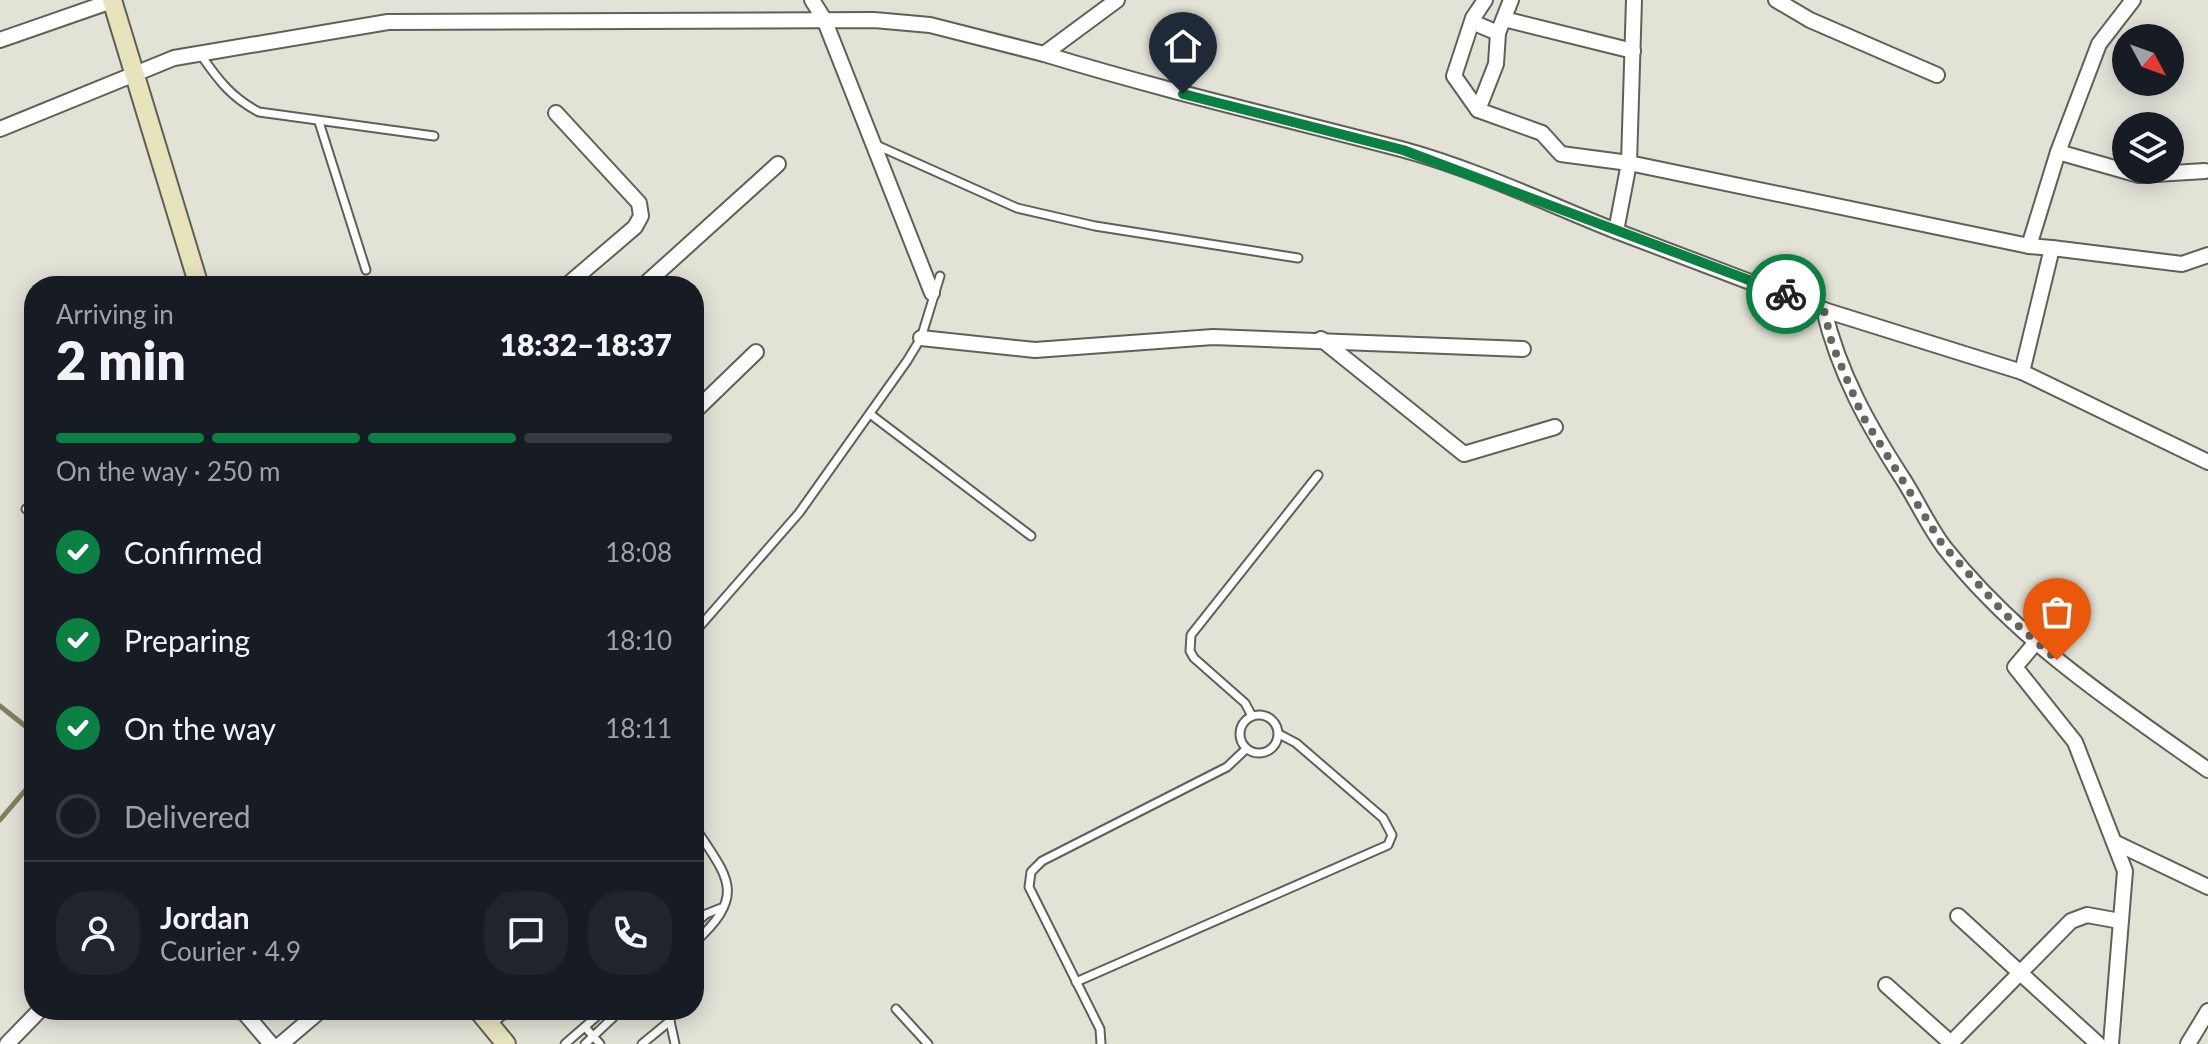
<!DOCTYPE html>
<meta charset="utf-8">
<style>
body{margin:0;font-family:Lato,sans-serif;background:#20242c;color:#f1f3f6;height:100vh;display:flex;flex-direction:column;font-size:30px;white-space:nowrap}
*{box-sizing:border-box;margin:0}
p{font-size:26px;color:#9ea1a6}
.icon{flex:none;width:44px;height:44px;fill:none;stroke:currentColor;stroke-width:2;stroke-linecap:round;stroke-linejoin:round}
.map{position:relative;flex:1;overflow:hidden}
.details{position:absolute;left:24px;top:276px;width:680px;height:744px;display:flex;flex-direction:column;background:#171b24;border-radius:32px;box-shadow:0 4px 20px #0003}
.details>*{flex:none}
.needle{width:52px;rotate:131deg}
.tools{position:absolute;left:2112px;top:24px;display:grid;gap:16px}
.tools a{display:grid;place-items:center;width:72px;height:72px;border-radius:50%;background:#171b24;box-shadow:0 4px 20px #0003;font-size:40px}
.pin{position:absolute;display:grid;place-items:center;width:68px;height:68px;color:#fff;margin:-82px -34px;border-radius:50% 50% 50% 0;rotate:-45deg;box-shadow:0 0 8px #0007}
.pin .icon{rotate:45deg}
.courier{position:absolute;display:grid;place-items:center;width:80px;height:80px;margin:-40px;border:6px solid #0b8043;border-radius:50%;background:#fff;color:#222;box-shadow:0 2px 10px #0007}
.headline em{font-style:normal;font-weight:800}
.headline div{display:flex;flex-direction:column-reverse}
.headline{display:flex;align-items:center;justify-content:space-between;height:136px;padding:0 32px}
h1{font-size:52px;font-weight:800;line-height:60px}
.bar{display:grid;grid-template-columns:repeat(4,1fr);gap:12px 8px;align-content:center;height:96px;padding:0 32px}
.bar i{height:10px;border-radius:6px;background:#363941}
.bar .active{background:#0b8043}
.bar p{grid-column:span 4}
.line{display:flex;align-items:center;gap:20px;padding:0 32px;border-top:2px solid #363941}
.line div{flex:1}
.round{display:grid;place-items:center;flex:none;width:84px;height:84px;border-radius:32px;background:#20242c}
ol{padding:0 32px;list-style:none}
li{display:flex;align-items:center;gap:24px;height:88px}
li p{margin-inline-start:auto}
li .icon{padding:8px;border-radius:50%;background:#0b8043;color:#fff;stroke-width:4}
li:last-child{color:#9ea1a6}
li i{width:44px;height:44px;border:4px solid #363941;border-radius:50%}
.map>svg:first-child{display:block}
</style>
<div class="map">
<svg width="2208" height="1044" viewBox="0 0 2208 1044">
<rect width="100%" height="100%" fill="#e2e2d7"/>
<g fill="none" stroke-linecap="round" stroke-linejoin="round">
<g stroke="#827f5d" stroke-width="5">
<path d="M0,706L34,733"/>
<path d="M0,820L34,780"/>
</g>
<defs>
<g id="service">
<path d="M201,55C218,80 232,98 259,112L434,136"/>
<path d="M319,122L366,270"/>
<path d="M874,144L1017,208L1095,226L1298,258"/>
<path d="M870,414L1031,536"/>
<path d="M26,509L34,506"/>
<path d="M694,633L799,513L907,361L921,338L940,276"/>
<circle cx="1259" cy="734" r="19"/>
<path d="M1252,716L1245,703L1194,658L1190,651L1191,635L1318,475"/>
<path d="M694,826C728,878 748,894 694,943"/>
<path d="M694,925L706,914L721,908"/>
<path d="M1076,982L1388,845L1392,835L1383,818L1296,743L1279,734"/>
<path d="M896,1009L928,1044"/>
<path d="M662,1010L670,1021L675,1044"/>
<path d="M585,1027L600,1044"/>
<path d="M565,1044L604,1010"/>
<path d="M585,1044L621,1010"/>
<path d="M642,1044L670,1021"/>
<path d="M1101,1044L1100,1029L1029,887L1031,872L1042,861L1227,767L1246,749"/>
</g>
<g id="minor">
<path d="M812,0L824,19L932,293"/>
<path d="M1485,0L1473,18L1454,76L1478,110L1542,133L1561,154L1629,163L1616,231L1824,310L2022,372"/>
<path d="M1634,0L1629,163L2029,246L2058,152L2099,44L2133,0"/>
<path d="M1776,0L1810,20L1937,75"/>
<path d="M1504,19L1633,51"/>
<path d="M1472,22L1498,33L1511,0"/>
<path d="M0,40L112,1"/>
<path d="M1044,54C1162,90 1282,118 1401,149C1475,169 1546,203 1616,231"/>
<path d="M1478,110L1496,64L1498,33"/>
<path d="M556,113L639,203L641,216L635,227L566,286"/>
<path d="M0,129L174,58L388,22L874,20L930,25L1044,54L1117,0"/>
<path d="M2058,152L2139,175L2205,171"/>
<path d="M2029,246L2052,248L2022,372L2208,462"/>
<path d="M2052,248L2182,264L2208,255"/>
<path d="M643,286L778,164"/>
<path d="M1824,310C1839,373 1868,425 1903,479C1917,501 1929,527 1944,547C2016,639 2114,704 2208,770"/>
<path d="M921,338L1035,350L1213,337L1523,349"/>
<path d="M1321,339L1464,454L1555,427"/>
<path d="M694,412L756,352"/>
<path d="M2037,641L2015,667L2075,742L2125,871L2111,1044"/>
<path d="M2114,842L2208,887"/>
<path d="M1958,916L2098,1044"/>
<path d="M1886,985L1952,1044"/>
<path d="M242,1010L271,1044"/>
<path d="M488,1022L504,1010"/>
<path d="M7,1044L40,1010"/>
<path d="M281,1044L321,1010"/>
<path d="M1950,1044L2071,921L2087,915L2120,921"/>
<path d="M2188,1044L2208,1011"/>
</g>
<g id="secondary">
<path d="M112,0L199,286"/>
<path d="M478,1010L506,1044"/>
</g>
</defs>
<use href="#service" stroke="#616057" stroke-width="11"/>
<use href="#minor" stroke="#616057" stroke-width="18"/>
<use href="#secondary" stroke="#616057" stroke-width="22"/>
<use href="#service" stroke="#fff" stroke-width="7"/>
<use href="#minor" stroke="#fff" stroke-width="14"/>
<use href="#secondary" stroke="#e7e3bd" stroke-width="18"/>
</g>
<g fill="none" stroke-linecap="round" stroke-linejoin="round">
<path stroke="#66665f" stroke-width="8" stroke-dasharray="0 14.4" d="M1786,294L1824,310L1832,344L1862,415L1942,544L2005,614L2057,660"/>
<path stroke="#0b8043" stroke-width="10" d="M1183,94L1403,150L1786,294"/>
</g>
</svg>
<div class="tools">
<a><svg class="needle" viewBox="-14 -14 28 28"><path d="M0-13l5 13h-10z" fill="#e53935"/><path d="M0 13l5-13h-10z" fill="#9ea1a6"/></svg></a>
<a><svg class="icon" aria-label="layers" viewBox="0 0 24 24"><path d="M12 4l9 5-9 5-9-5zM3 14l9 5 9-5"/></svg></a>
</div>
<div class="pin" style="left:2057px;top:660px;background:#ea580c"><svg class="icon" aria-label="bag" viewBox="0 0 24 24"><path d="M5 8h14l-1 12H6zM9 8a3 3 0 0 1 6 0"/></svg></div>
<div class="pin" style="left:1183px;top:94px;background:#1f2937"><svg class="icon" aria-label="home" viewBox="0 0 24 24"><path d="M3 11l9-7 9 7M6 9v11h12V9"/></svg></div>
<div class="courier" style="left:1786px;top:294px"><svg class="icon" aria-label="bike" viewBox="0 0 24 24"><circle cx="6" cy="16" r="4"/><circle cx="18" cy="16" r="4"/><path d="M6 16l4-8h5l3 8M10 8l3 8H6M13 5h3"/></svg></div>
<section class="details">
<div class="headline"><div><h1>2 min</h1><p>Arriving in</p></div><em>18:32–18:37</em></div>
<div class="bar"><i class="active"></i><i class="active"></i><i class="active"></i><i></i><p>On the way · 250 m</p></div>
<ol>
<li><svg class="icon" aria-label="check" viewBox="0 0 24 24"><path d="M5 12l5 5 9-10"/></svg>Confirmed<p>18:08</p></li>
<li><svg class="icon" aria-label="check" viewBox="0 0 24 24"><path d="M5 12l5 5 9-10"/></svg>Preparing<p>18:10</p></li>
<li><svg class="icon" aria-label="check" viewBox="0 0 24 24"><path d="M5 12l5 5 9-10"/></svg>On the way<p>18:11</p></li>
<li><i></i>Delivered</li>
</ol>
<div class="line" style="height:144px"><a class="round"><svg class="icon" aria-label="person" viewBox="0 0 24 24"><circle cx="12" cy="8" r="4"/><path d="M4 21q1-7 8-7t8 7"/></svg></a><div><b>Jordan</b><p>Courier · 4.9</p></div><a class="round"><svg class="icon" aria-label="chat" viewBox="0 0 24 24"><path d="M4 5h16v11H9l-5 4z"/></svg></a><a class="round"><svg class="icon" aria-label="phone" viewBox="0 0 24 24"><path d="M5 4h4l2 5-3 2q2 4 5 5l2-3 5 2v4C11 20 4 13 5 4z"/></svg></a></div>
</section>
</div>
